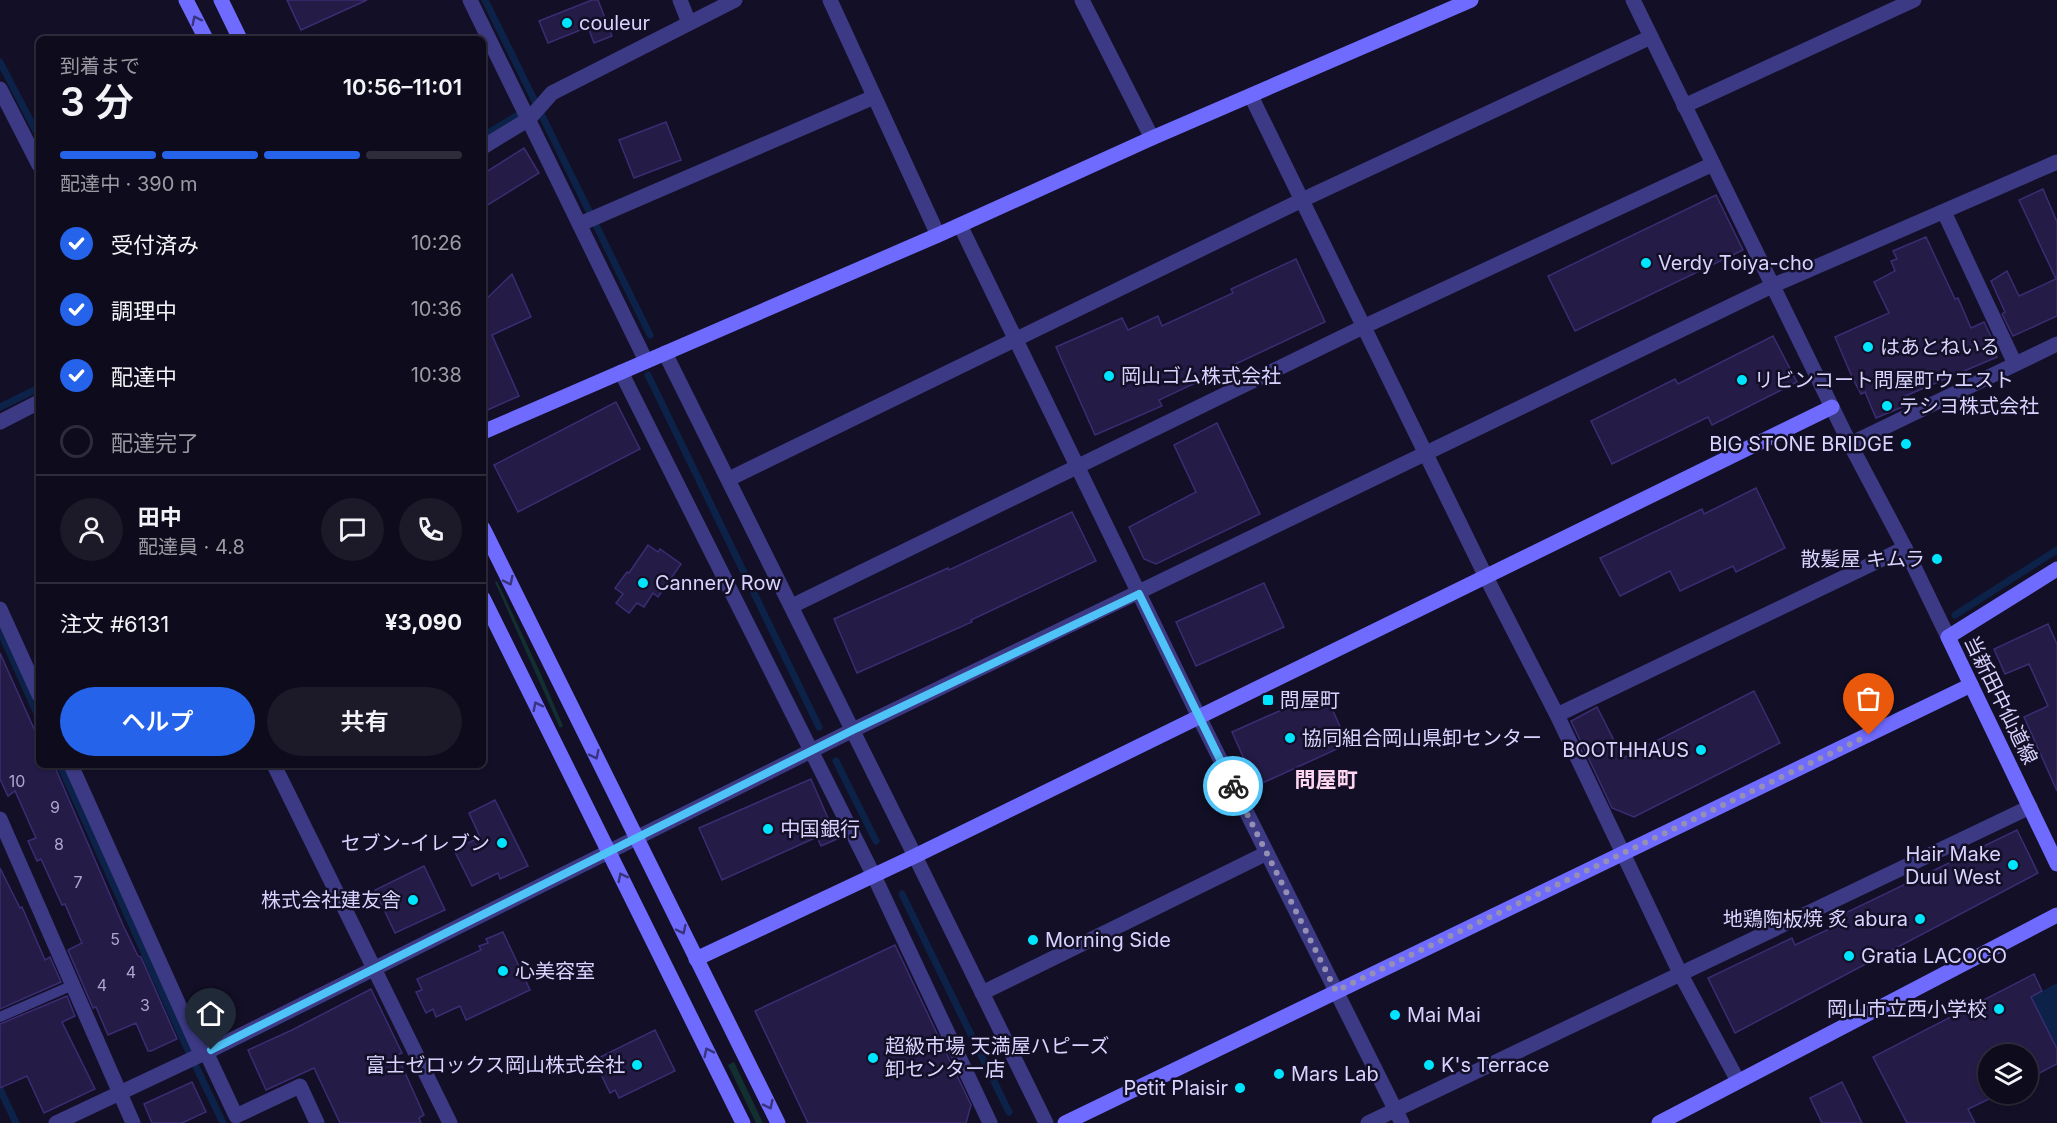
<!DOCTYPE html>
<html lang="ja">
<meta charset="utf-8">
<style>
body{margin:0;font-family:Inter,"Noto Sans JP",sans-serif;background:#1c1929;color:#f1f3f6;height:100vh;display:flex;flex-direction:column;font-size:22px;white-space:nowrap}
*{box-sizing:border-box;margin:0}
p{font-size:20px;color:#9b9ba3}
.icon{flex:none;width:33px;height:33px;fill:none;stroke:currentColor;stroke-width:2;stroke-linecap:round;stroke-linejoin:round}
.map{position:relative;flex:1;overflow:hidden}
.side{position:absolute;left:36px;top:36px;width:450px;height:732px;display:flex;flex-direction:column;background:#0e0b1c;border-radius:9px;box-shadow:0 2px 4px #0004,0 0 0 2px #2e2b3b}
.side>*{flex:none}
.controls{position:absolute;left:1978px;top:1044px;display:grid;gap:12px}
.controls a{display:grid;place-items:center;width:60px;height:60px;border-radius:50%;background:#0e0b1c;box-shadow:0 2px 4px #0004,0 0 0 2px #2e2b3b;font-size:30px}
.pin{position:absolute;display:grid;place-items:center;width:51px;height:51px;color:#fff;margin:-62px -26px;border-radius:50% 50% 50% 0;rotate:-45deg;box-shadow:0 0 6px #0007}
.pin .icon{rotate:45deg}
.courier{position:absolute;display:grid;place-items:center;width:60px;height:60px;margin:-30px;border:4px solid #4fc3f7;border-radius:50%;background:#fff;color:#222;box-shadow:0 2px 8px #0007}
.summary em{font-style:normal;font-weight:600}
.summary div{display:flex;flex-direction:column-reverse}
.summary{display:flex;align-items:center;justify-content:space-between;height:102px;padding:0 24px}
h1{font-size:39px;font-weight:600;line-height:45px}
.bar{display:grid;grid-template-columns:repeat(4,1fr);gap:9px 6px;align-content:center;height:72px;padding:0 24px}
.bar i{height:8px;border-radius:4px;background:#2e2b3b}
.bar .selected{background:#2563eb}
.bar p{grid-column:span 4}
.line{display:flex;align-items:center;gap:15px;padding:0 24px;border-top:2px solid #2e2b3b}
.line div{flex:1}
.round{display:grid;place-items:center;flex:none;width:63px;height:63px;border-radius:32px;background:#1c1929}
ol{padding:0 24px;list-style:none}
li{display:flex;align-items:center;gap:18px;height:66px}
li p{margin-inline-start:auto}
li .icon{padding:6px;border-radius:50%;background:#2563eb;color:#fff;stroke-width:4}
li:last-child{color:#9b9ba3}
li i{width:33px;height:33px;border:3px solid #2e2b3b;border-radius:50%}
.cta{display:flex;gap:12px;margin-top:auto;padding:12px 24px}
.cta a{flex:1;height:69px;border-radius:36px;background:#2563eb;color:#fff;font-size:24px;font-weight:600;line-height:69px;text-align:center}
.cta a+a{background:#1c1929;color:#f1f3f6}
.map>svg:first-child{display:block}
</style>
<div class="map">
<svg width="2057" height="1123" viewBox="0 0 2057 1123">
<rect width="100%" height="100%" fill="#130f26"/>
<g fill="#12302f">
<path d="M497,581L539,670L563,726L560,728L495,582Z"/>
<path d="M734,1062L763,1123H756L728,1065Z"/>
</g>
<path fill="#0c2248" d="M2057,983V1049L2031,997Z"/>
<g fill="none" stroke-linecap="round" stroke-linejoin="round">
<g stroke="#0c2248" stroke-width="7">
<path d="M485,0L650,335"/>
<path d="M0,62L39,137"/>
<path d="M483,136L525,111"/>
<path d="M648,375L819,727"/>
<path d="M0,407L39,388"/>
<path d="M1955,615L2057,550"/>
<path d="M0,631L39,718"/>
<path d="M836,761L876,841"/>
<path d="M60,765L187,1048L223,1123"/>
<path d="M902,894L1009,1112"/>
<path d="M0,1089L16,1123"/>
</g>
</g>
<g fill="#241b47" stroke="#3b2d73" stroke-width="1.5">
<path d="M287,0H367L301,30Z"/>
<path d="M592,0H598L612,36L594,43L588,27L548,43L539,21Z"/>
<path d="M666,122L681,160L634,178L619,140Z"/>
<path d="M524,148L539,173L483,208V174Z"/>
<path d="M2043,189L2057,222V316L2013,336L2002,314L2005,312L1991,281L2007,271L2019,296L2056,279L2019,200Z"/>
<path d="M1716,195L1743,250L1575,331L1548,276Z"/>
<path d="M1926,237L1955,299L1958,298L1971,328L1984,322L1995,345L1992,346L1997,357L1903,397L1907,405L1876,418L1865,392L1861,394L1852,377L1835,337L1889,313L1874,282L1895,271L1891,261L1897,259L1893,251Z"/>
<path d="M1296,259L1325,322L1159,400L1162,406L1095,435L1056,347L1122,318L1128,330L1158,316L1162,326L1233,293L1231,289Z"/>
<path d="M512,274L531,317L492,335L519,396L483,412V302Z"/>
<path d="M1773,336L1797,382L1712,425L1708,417L1612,464L1591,421L1675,379L1678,384Z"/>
<path d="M616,402L640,449L518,512L494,465Z"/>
<path d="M1217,423L1260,514L1156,564L1144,559L1129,527L1196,492L1174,445Z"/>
<path d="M1756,488L1785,548L1736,572L1733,566L1680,591L1670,571L1620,596L1600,558L1702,509L1704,514Z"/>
<path d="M1072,512L1096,561L971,620L972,622L857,673L834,619L948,568L949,570Z"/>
<path d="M648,545L658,552L660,549L681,564L658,597L653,593L644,607L637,603L629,613L616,603L623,594L615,588L627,572L629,573Z"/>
<path d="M1264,583L1284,627L1196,666L1176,622Z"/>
<path d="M2048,624L2057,644V791L2024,717L2048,706L2029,664L2005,674L1994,649Z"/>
<path d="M0,653L39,740V765H54L123,925L138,956L141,957L177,1039L151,1051H148L136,1023L108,1035L96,1007L93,1008L68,950L82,943L81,941L65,904L62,905L41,859L37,861L28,841L36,838L15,791L8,796L0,779Z"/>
<path d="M1324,691L1348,744L1256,786L1232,732Z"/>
<path d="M1754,691L1780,743L1634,817L1612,808L1571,721L1597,707L1623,758Z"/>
<path d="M811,779L837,839L821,846L817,837L722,880L699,828Z"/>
<path d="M495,800L528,866L500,879L498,873L472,886L454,850L480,837L469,813Z"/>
<path d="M2017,830L2038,873L1735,1033L1708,978L1792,938L1795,945L1838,925L1835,918Z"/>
<path d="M424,866L445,910L395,933L375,890Z"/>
<path d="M0,868L20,908L22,907L45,960L50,957L61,982L0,1009Z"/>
<path d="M503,932L530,990L466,1020L460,1006L436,1017L433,1009L426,1013L416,992L422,990L417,979L481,950L479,946L488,943L486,939Z"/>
<path d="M895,945L971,1105L966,1123H808L755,1011Z"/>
<path d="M2034,974L2042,991L2031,997L2057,1049V1064L2028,1079V1054H1989V1099L1968,1109L1975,1123H1907L1873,1057Z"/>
<path d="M371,989L402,1053L397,1055L424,1115L419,1118L421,1123H340L314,1068L266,1090L248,1050L292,1030Z"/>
<path d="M67,996L75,1016L62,1022L95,1089L44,1113L27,1076L0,1088V1024Z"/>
<path d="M655,1030L675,1071L619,1098L615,1090L610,1093L594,1060Z"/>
<path d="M192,1082L206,1112L182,1123H152L144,1104Z"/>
<path d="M1842,1082L1862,1123H1822L1810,1098Z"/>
</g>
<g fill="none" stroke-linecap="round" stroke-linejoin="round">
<path stroke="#3d3a85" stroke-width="10" d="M0,1017L73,985"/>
<g stroke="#3d3a85" stroke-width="15">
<path d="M470,0L646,361"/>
<path d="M680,0L689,23"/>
<path d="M830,0L938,235"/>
<path d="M1082,0L1152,138"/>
<path d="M1633,0L1850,444L1905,548L1948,637"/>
<path d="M0,89L39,165"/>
<path d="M1251,96L1486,577L1557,715L1680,973L1738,1081"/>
<path d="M1684,106L1914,0"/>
<path d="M483,147L529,119L552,93L735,0"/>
<path d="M1944,212L2015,364"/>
<path d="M580,224L874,97"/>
<path d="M960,225L1199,717L1402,1123"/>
<path d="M665,353L915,856L1046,1123"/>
<path d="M621,372L874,876L990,1123"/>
<path d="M0,422L39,402"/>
<path d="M1850,444L2057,344"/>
<path d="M729,479L1302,200L1651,37"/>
<path d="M792,606L1363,327L1713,164"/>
<path d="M0,609L39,695"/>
<path d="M1557,715L1905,548"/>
<path d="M71,765L201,1054"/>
<path d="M274,765L450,1123"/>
<path d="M0,819L133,1123"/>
<path d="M982,993L1267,853"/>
<path d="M206,1052L236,1116L300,1086L317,1123"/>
<path d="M56,1123L211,1050L853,730L1772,286L2057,162"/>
<path d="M1368,1123L2030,807"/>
</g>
<g stroke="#6f6bff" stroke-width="15">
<path d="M186,0L206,39"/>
<path d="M221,0L240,39"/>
<path d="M483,432L938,235L1152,138L1471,0"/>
<path d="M483,528L778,1123"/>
<path d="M2057,569L1948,637L2057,864"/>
<path d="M483,598L743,1123"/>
<path d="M696,959L915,856L1832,407"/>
<path d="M1065,1123L1971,685"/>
<path d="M1659,1123L2057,915"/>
</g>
</g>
<defs><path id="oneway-chevron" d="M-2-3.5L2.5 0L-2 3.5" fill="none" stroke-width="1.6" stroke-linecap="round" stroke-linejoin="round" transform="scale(1.5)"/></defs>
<g stroke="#38347d">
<use href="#oneway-chevron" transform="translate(196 20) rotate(-117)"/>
<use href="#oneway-chevron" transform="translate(509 581) rotate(64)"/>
<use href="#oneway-chevron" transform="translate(537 706) rotate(-117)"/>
<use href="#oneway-chevron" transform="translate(595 755) rotate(64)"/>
<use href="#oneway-chevron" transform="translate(622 877) rotate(-117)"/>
<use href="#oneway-chevron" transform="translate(682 930) rotate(64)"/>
<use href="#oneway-chevron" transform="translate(708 1052) rotate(-116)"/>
<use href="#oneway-chevron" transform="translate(769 1105) rotate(64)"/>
</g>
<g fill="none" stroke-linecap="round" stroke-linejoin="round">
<path stroke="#948fb3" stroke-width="6" stroke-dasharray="0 10.8" d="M1233,786L1336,991L1869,735"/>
<path stroke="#4fc3f7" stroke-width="8" d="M211,1050L853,730L1139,594L1233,786"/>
</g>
<g fill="#00e5ff" stroke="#130f26" stroke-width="2">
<circle cx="567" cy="23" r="6"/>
<circle cx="1646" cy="263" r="6"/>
<circle cx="1868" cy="347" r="6"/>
<circle cx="1109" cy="376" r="6"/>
<circle cx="1742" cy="380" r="6"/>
<circle cx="1887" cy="406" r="6"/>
<circle cx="1906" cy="444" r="6"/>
<circle cx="1937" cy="559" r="6"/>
<circle cx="643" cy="583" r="6"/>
<rect x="1262" y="694" width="12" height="12" rx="3"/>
<circle cx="1290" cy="738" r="6"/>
<circle cx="1701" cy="750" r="6"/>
<circle cx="768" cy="829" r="6"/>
<circle cx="502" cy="843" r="6"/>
<circle cx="2013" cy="865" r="6"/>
<circle cx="413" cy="900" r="6"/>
<circle cx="1920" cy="919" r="6"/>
<circle cx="1033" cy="940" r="6"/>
<circle cx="1849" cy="956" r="6"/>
<circle cx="503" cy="971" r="6"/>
<circle cx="1999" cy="1009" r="6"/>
<circle cx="1395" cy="1015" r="6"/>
<circle cx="873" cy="1058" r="6"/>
<circle cx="637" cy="1065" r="6"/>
<circle cx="1429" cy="1065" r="6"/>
<circle cx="1279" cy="1074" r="6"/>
<circle cx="1240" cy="1088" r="6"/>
</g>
<g text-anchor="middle" stroke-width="5" stroke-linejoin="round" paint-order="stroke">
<g font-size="16" fill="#aca6d1">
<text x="17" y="787">10</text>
<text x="55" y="813">9</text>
<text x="59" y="850">8</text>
<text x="78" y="888">7</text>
<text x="115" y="945">5</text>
<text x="131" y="978">4</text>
<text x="102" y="991">4</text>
<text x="145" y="1011">3</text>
</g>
<g font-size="20" fill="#d9d4ff" stroke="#130f26" text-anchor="start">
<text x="579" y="30">couleur</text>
<text x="1658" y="270">Verdy Toiya-cho</text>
<text x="1880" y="354">はあとねいる</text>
<text x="1121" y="383">岡山ゴム株式会社</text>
<text x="1754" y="387">リビンコート問屋町ウエスト</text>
<text x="1899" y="413">テシヨ株式会社</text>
<text x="1894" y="451" text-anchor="end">BIG STONE BRIDGE</text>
<text x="1925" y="566" text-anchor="end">散髪屋 キムラ</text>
<text x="655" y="590">Cannery Row</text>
<text x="1280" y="707">問屋町</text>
<text x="1302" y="745">協同組合岡山県卸センター</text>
<text x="1689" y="757" text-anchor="end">BOOTHHAUS</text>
<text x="780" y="836">中国銀行</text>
<text x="490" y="850" text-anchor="end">セブン-イレブン</text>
<text x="2001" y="861" text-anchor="end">Hair Make<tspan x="2001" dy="23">Duul West</tspan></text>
<text x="401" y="907" text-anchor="end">株式会社建友舎</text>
<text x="1908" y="926" text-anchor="end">地鶏陶板焼 炙 abura</text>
<text x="1045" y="947">Morning Side</text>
<text x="1861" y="963">Gratia LACOCO</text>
<text x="515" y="978">心美容室</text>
<text x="1987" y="1016" text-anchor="end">岡山市立西小学校</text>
<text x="1407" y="1022">Mai Mai</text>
<text x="885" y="1053">超級市場 天満屋ハピーズ<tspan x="885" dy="23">卸センター店</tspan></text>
<text x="625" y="1072" text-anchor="end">富士ゼロックス岡山株式会社</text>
<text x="1441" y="1072">K's Terrace</text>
<text x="1291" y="1081">Mars Lab</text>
<text x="1228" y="1095" text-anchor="end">Petit Plaisir</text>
</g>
<g font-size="20" fill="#d9d4ff" stroke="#130f26">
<text transform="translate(2001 700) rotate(64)" y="7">当新田中仙道線</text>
</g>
<g font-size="21" font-weight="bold" fill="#ffd6f0" stroke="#130f26">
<text x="1326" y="787">問屋町</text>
</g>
</g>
</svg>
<div class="controls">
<a><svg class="icon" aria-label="layers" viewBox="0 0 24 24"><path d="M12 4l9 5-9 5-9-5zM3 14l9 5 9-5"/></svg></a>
</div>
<div class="pin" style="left:1869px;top:735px;background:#ea580c"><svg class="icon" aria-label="bag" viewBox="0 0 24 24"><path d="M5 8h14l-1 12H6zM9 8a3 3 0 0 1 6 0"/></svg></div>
<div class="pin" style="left:211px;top:1050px;background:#1f2937"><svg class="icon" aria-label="home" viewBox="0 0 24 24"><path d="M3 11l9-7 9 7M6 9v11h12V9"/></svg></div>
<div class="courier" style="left:1233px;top:786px"><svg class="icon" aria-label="bike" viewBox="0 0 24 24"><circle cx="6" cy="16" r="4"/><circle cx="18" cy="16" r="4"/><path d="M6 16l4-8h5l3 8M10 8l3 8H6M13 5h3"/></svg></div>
<section class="side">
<div class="summary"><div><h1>3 分</h1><p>到着まで</p></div><em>10:56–11:01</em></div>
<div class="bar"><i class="selected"></i><i class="selected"></i><i class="selected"></i><i></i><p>配達中 · 390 m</p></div>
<ol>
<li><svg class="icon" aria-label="check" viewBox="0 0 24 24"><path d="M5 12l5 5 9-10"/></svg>受付済み<p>10:26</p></li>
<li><svg class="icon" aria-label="check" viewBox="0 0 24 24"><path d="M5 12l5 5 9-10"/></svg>調理中<p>10:36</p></li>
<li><svg class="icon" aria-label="check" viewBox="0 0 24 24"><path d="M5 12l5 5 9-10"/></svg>配達中<p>10:38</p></li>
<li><i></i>配達完了</li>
</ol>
<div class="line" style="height:108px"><a class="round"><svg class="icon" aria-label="person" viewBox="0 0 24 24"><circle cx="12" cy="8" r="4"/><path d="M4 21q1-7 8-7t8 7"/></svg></a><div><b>田中</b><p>配達員 · 4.8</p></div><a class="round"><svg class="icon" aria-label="chat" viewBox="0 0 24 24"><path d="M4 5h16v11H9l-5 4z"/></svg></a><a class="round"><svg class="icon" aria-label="phone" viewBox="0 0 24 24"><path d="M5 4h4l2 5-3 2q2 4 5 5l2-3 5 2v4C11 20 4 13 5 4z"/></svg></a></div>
<div class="line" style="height:78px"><div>注文 #6131</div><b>¥3,090</b></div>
<div class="cta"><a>ヘルプ</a><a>共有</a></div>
</section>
</div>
